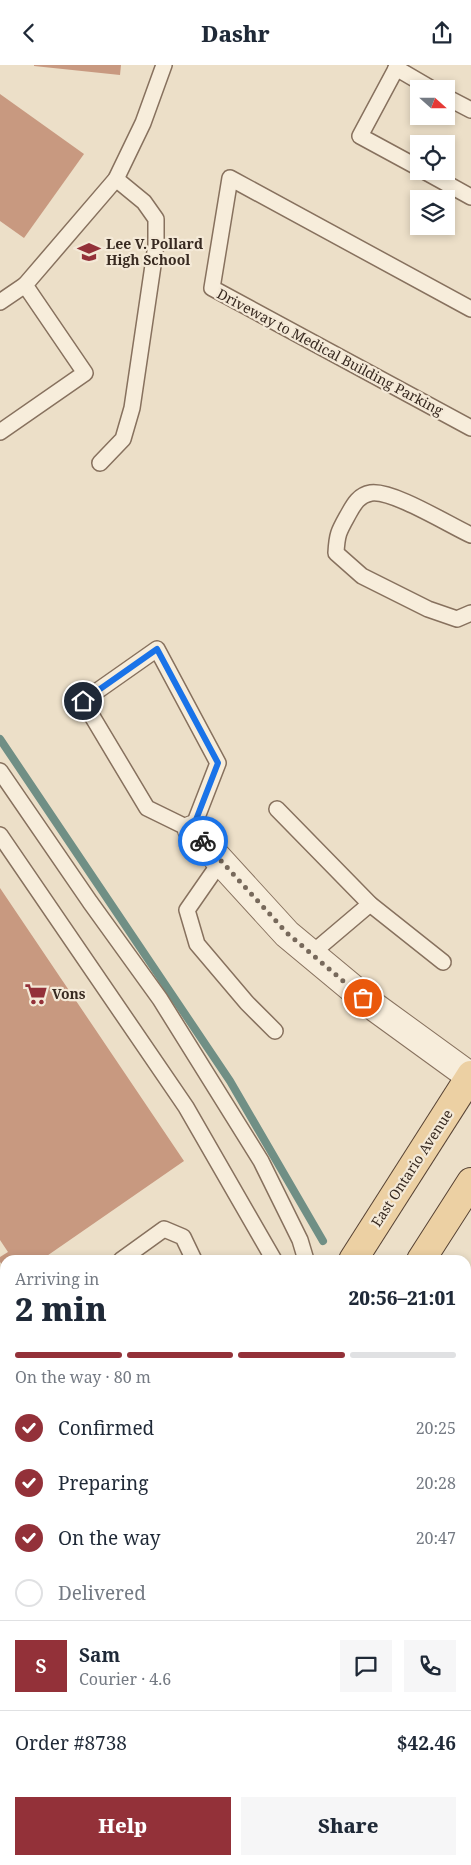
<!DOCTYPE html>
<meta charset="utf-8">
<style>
body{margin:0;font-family:"Noto Serif",serif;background:#f6f6f7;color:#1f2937;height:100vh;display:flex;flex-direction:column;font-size:19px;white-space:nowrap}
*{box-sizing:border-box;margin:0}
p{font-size:16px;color:#747a83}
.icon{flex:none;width:28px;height:28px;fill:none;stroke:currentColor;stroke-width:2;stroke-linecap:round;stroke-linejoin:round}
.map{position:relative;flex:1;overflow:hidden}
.details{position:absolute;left:0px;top:1190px;width:471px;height:610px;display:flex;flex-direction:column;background:#fff;border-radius:15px 15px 0 0;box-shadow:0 2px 8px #0003}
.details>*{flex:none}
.needle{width:32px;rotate:111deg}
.tools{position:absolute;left:410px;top:15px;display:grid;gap:10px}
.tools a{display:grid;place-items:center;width:45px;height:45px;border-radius:0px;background:#fff;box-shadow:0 2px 8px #0003;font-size:25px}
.pin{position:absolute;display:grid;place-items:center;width:42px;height:42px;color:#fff;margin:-21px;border:2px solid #fff;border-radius:50%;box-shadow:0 1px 5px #0007}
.courier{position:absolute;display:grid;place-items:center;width:50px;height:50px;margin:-25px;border:4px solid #1a73e8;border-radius:50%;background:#fff;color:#222;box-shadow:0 1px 6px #0007}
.head em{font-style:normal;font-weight:800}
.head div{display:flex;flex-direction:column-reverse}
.head{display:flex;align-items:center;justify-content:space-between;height:85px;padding:0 15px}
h1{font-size:32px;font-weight:800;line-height:38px}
.bar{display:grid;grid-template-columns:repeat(4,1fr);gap:8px 5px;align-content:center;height:60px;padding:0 15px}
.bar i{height:6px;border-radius:4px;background:#e0e1e3}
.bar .current{background:#933139}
.bar p{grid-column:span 4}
.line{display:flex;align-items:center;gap:12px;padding:0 15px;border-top:1px solid #e0e1e3}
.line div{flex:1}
.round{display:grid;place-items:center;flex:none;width:52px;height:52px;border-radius:0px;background:#f6f6f7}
ol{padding:0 15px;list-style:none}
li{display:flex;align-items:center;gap:15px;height:55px}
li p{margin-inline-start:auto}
li .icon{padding:5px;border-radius:50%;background:#933139;color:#fff;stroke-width:4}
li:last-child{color:#747a83}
li i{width:28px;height:28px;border:2px solid #e0e1e3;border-radius:50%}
.action{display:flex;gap:10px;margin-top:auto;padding:10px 15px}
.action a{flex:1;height:58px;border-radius:0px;background:#933139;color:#fff;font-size:20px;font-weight:800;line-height:58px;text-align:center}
.action a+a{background:#f6f6f7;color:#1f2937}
header{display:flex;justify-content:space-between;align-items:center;height:65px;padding:0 15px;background:#fff;font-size:22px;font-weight:800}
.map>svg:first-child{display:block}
</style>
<header><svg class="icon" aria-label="back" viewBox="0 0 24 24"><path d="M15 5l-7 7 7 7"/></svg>Dashr<svg class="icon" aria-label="share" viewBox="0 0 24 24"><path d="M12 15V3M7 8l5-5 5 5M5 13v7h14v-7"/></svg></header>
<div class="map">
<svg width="471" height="1800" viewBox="0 0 471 1800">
<rect width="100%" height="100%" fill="#ecdfc8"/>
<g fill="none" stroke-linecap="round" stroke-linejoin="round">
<g stroke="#708f85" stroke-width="8">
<path d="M0,674L230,1016L323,1176"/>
<path d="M466,1463L471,1473"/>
</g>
</g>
<g fill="#c89980">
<path d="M34,0H121L120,10L34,1Z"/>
<path d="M0,29L84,89L24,173L0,156Z"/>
<path d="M0,823L184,1096L41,1195H5V1203L0,1197V1192L8,1187L0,1175Z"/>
<path d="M0,1394L5,1397V1522L0,1519Z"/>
</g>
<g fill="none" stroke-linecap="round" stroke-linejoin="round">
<defs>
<g id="service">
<path d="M398,0L360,71L419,103"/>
<path d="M396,3L432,24"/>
<path d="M446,32L471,45"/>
<path d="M424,106L471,132"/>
<path d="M0,237L25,220"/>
<path d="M471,244L230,113L212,223L471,363"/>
<path d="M0,367L85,308L25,220L116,114L143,58L164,0"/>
<path d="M100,398L123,374L132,343L156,180V154L144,137L116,114"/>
<path d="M471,470C449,460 393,425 371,428C359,430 354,439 349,448C339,466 337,468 336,488L362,511L428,544L457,554L471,548"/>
<path d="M157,584L218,698L192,765L147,743L83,636Z"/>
<path d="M0,706L90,837L160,934L261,1096L300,1175L306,1195"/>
<path d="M277,744L370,839L443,897"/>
<path d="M0,770L186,1042L274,1195"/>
<path d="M221,796L187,845L197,879L247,938L275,966"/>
<path d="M311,889L370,839"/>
<path d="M121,1195L164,1164L183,1172L194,1195"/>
<path d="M0,1264L5,1269"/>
<path d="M0,1306L5,1314"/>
<path d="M0,1352L5,1348"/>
<path d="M0,1384L5,1387"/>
<path d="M466,1428L471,1438"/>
<path d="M466,1510L471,1519"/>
<path d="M0,1557L5,1559"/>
<path d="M0,1581L5,1570"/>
</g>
<g id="minor">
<path d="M192,765L287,869L376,943L471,1012"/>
<path d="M264,1800L267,1795"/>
</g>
<g id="primary">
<path d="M353,1195L471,1010"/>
<path d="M421,1195L471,1117"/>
<path d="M0,1745L5,1738"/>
<path d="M35,1800L39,1795"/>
</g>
</defs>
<use href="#service" stroke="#87715e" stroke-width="18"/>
<use href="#minor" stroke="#87715e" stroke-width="30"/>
<use href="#primary" stroke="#554032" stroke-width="30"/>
<use href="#service" stroke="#f7eddb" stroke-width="15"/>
<use href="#minor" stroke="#f7eddb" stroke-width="28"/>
<use href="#primary" stroke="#ecd0a3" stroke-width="28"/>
</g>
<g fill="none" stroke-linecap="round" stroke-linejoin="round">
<path stroke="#77695b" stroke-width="5" stroke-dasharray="0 9" d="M203,776L287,868L363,933"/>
<path stroke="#1a73e8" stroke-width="6" d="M83,636L157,584L218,698L192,765L203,776"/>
</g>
<defs>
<symbol id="school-bare" viewBox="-9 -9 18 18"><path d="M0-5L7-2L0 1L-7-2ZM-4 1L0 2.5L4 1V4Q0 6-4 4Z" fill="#933139" stroke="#f4e9d7" stroke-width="2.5" paint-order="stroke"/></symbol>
<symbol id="supermarket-bare" viewBox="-9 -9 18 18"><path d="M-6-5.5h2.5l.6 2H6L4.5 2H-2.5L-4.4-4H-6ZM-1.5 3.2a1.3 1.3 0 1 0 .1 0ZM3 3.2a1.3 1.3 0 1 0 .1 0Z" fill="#933139" stroke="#f4e9d7" stroke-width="2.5" paint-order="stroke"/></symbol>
</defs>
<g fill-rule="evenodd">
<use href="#school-bare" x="73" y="171" width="32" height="32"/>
<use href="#supermarket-bare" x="20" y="913" width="32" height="32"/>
</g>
<g text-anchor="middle" stroke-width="4.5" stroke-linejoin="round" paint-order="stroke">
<g font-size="14" font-weight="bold" fill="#382a21" stroke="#f4e9d7" text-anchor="start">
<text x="106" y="184">Lee V. Pollard<tspan x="106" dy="16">High School</tspan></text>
<text x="52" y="934">Vons</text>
</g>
<g font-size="14" fill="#382a21" stroke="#f4e9d7">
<text transform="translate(330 287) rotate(28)" y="5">Driveway to Medical Building Parking</text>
<text transform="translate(412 1103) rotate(-57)" y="5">East Ontario Avenue</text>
</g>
</g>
</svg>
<div class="tools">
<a><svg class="needle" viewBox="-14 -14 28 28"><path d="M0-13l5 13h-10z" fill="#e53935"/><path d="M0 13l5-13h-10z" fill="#747a83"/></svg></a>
<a><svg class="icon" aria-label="locate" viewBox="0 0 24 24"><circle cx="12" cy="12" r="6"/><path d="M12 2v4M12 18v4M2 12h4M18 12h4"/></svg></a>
<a><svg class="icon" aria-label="layers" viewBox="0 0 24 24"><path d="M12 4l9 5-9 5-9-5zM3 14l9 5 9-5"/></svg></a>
</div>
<div class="pin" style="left:363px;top:933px;background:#ea580c"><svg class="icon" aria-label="bag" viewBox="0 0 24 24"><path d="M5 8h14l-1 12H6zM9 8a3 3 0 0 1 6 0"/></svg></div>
<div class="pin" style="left:83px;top:636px;background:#1f2937"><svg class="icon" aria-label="home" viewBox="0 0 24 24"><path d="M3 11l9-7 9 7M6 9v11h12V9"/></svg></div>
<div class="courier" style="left:203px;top:776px"><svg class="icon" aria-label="bike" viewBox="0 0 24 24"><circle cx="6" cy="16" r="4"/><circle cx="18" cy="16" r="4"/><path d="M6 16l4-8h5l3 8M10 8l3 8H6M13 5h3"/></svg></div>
<section class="details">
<div class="head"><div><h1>2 min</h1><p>Arriving in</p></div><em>20:56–21:01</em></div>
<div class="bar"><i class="current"></i><i class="current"></i><i class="current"></i><i></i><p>On the way · 80 m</p></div>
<ol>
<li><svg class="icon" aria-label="check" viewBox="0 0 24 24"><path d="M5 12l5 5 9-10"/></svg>Confirmed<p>20:25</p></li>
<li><svg class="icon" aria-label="check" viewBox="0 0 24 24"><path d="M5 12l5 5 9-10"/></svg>Preparing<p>20:28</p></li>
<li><svg class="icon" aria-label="check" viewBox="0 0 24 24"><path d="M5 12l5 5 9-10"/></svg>On the way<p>20:47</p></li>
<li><i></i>Delivered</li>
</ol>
<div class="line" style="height:90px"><b class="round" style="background:#933139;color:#fff">S</b><div><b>Sam</b><p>Courier · 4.6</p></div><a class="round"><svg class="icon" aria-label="chat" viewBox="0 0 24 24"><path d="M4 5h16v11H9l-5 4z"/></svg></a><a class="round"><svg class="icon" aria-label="phone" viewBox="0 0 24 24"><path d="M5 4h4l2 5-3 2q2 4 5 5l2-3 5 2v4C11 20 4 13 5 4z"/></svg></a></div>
<div class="line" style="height:65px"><div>Order #8738</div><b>$42.46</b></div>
<div class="action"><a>Help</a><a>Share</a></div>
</section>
</div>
